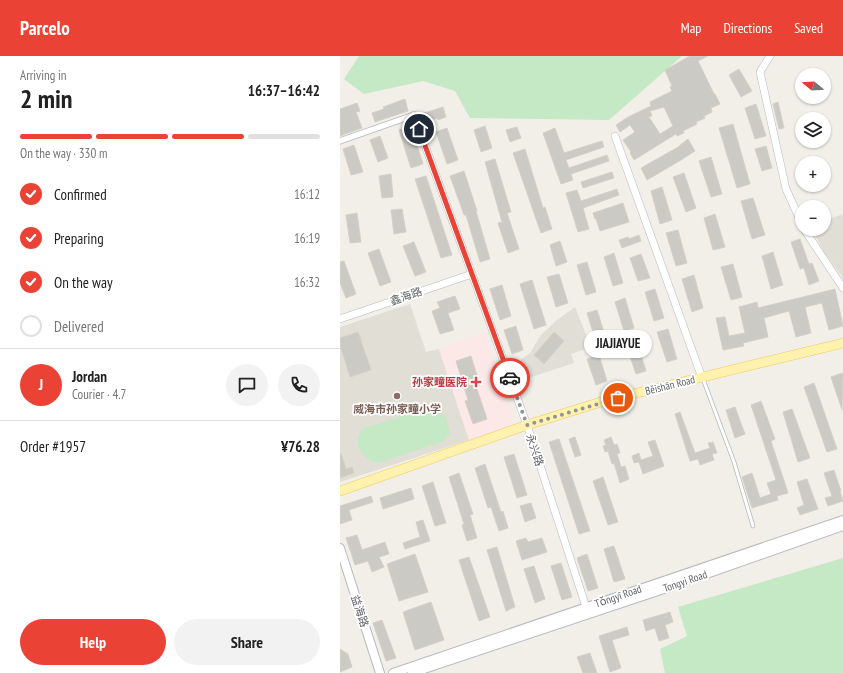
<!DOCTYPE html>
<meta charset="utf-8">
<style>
body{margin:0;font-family:"PT Sans Narrow","Noto Sans SC",sans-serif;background:#f2f2f2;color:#222;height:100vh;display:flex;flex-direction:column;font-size:15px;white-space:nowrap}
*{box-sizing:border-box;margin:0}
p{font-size:13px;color:#767676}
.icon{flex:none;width:22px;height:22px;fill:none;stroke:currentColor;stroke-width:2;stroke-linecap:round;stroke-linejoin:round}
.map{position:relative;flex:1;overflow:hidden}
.side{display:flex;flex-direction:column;background:#fff;width:340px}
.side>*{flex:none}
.needle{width:26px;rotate:288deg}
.fabs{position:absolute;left:455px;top:12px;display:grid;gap:8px}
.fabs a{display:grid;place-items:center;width:36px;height:36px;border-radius:50%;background:#fff;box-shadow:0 1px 3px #0004;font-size:20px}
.pin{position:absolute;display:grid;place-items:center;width:34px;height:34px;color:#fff;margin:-17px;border:2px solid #fff;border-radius:50%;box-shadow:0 1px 4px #0007}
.courier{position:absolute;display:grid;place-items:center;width:40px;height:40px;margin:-20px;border:3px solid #ea4335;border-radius:50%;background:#fff;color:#222;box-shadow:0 1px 5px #0007}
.bubble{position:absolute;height:28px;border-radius:14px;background:#fff;box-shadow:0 1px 3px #0004;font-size:13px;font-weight:700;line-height:28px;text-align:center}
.overview em{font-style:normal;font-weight:700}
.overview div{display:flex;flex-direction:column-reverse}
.overview{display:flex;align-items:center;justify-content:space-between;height:68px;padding:0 20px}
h1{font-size:26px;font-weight:700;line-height:30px}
.bar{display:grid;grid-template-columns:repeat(4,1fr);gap:6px 4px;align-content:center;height:48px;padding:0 20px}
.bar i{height:5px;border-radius:3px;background:#e0e0e0}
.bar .selected{background:#ea4335}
.bar p{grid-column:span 4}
.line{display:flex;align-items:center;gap:10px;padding:0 20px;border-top:1px solid #e0e0e0}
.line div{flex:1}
.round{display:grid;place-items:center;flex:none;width:42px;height:42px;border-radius:21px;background:#f2f2f2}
ol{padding:0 20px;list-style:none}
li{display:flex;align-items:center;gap:12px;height:44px}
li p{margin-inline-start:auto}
li .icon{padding:4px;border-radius:50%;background:#ea4335;color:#fff;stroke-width:4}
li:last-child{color:#767676}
li i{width:22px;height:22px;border:2px solid #e0e0e0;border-radius:50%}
.cta{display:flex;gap:8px;margin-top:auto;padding:8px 20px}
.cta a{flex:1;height:46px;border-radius:24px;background:#ea4335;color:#fff;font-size:16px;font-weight:700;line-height:46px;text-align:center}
.cta a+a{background:#f2f2f2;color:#222}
header{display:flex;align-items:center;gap:24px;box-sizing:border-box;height:56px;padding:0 20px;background:#ea4335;color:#fff}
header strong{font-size:19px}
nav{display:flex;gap:22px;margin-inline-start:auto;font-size:14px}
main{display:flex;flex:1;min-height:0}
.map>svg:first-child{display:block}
</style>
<header>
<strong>Parcelo</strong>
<nav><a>Map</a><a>Directions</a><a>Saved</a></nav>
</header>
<main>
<section class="side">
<div class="overview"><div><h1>2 min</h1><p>Arriving in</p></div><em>16:37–16:42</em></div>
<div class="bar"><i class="selected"></i><i class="selected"></i><i class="selected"></i><i></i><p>On the way · 330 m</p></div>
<ol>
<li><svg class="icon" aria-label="check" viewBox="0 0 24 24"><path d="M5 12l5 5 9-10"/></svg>Confirmed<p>16:12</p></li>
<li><svg class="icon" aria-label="check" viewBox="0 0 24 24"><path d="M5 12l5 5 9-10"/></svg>Preparing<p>16:19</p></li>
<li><svg class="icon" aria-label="check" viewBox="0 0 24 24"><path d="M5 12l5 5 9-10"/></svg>On the way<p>16:32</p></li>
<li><i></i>Delivered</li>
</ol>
<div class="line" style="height:72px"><b class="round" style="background:#ea4335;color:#fff">J</b><div><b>Jordan</b><p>Courier · 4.7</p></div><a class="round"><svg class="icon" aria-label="chat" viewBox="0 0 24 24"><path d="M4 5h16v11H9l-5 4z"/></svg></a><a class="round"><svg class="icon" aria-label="phone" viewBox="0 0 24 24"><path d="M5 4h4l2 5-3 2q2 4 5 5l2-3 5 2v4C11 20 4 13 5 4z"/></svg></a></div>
<div class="line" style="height:52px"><div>Order #1957</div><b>¥76.28</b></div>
<div class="cta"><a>Help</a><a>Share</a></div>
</section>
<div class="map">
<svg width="503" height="617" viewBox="0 0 503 617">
<rect width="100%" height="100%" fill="#f1efe8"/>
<g fill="#e1ded6">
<path d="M503,158V222L484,196L472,173H484V165Z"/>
<path d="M70,248L86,296L99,293L129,384L0,426V271Z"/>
<path d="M235,251L251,291L231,298L234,307L176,326L170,308L180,305L190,297L201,279L217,264Z"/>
</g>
<path fill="#fce8e6" d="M145,276L173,360L171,367L167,372L129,384L99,293Z"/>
<g fill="#c5e8c5">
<path d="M19,0H342L269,64L130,62L115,35L83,25L24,38L4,23Z"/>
<path d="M91,351L106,360L110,377L104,385L39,407C27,405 16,396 18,382C19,379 21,375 22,373Z"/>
<path d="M503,502V617H325L320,593L347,580L338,551Z"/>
</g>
<g fill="#cccac5" stroke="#d6d1c6" fill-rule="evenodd">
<path d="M350,0H368L358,5L374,38H375L380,48L371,52L372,56L364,60L365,62L356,66L357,68L343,75L344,77L337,80L336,78L294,104L290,97L291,96L283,84L295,76L290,69L280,76L276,69L288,61L311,50L310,46L332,35L330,31L332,30L325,14ZM324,51L333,70L320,78L309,61L312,60L310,55Z"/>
<path d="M399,13L412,35L401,41L389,19Z"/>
<path d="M65,43L68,55L35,66L32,57L44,53L43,51Z"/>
<path d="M438,46L444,72L439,73L433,48Z"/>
<path d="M17,47L20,55L16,56L22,72L0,80V53Z"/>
<path d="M416,48L426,80L415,83L405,52Z"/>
<path d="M103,51L106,61L98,64L97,62L84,67L81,58Z"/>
<path d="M393,68L410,128L397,132L379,72Z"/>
<path d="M71,70L83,108L71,112L59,74Z"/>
<path d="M145,70L152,92L141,96L134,74Z"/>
<path d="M177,71L181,82L170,86L166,74Z"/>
<path d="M107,72L118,104L107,108L96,76Z"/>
<path d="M215,72L224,97L262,85L264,91L226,104L229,112L267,99L269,105L231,118L233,124L221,128L203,77Z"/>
<path d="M40,80L48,102L38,106L30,84Z"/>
<path d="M348,83L355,95L341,104L307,124L301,112L340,90H339Z"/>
<path d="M14,89L23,116L11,119L3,93Z"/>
<path d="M426,90L432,112L422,115L415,93Z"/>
<path d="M185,93L203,152L205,151L212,173L201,177L173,97Z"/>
<path d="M371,101L382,138L371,141L359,105Z"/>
<path d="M155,103L171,156L167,157L179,193L168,197L158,167L162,166L145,106Z"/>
<path d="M124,115L137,155H136L150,203L140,206L126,159H124L110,120Z"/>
<path d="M272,116L274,122L243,132L241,126Z"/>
<path d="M344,117L356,152L346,156L333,121Z"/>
<path d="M51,118L53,141L42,142L39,120Z"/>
<path d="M86,120L112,199L101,202L75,123Z"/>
<path d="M322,131L332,164L320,168L311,135Z"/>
<path d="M277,133L279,139L243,152L249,173L238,176L226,137L237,134L241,145Z"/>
<path d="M413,142L425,179L412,183L401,145Z"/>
<path d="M283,147L289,166L260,175L256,163H255L253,157Z"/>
<path d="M62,153L66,176L54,178L51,154Z"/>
<path d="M17,157L21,186L10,187L6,159Z"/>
<path d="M375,158L385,191L373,194L364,162Z"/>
<path d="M338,174L347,207L336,210L326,177Z"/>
<path d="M299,179L301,185L282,192L279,184L288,181L289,183Z"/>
<path d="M460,183L469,208L472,207L479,225L469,229L464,212L460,213L451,186Z"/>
<path d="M220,185L227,206L216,210L210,189Z"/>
<path d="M74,186L86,216L75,220L63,190Z"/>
<path d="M39,193L51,226L40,230L28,197Z"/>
<path d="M433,196L443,229L431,233L422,200Z"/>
<path d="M274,197L283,227L273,230L264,201Z"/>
<path d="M301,198L310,222L298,225L290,202Z"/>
<path d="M4,205L16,238L6,242L0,227V206Z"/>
<path d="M247,206L256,236L246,239L237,209Z"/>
<path d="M393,208L402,241L391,244L381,211Z"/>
<path d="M219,218L228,247L216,251L207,221Z"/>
<path d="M354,219L363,252L352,256L342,223Z"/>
<path d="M192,224L206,269L194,273L180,228Z"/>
<path d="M162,229L171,260L160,264L150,233Z"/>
<path d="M315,233L324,262L314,265L305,236Z"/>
<path d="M495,233L503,270L489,274L482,247L465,251L471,277L456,281L449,255L424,262L428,281L403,287L404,290L383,294L376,262L385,261L389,280L405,277L399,251L417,246L418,252Z"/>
<path d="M115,240L120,253L108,257L114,274L100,278L92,255L100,252L97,246Z"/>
<path d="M285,242L294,272L284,275L275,246Z"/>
<path d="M257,254L266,283L256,286L247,257Z"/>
<path d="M176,270L183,294L172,298L164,274Z"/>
<path d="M328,273L337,303L327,306L317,276Z"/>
<path d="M18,276L31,314L10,321L0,289V282Z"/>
<path d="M214,276L224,285L204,308L194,299Z"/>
<path d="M296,283L306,315L296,318L285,286Z"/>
<path d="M259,299L267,325L256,329L247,303Z"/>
<path d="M131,300L140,329L136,330L147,363L133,368L125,345L128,344L116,305Z"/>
<path d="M502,317L503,320L502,354L491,321Z"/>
<path d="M474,327L497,393L487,396L464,331Z"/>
<path d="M421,345L435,383L431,385L448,437L437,440L438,444L412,452L402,421L412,417L420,442L431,438L427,427L436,424L411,349Z"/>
<path d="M395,351L405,378L395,382L386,354Z"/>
<path d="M452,353L470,402L458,406L443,356Z"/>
<path d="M340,356L355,397L370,392L368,387L373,386L377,397L372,398L374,404L360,409L358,403L350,405L335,358Z"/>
<path d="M235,381L241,399L235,401L229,383Z"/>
<path d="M271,381L274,389L277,388L280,397L277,398L281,411L285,410L289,423L280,427L274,407L272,408L268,395L265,396L263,390L266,389L264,384Z"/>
<path d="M219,383L250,475L239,478L209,386Z"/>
<path d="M315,384L324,410L303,418L299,406L294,407L292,400L299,397L301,404L313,400L308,386Z"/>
<path d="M1,397L6,413L12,411L14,417L0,422V398Z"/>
<path d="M174,398L187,439L177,442L164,401Z"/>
<path d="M145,408L161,456L163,455L168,472L159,475L151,451L148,452L135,412Z"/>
<path d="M494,414L501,435H500L503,445L488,450L485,442L492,440L484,417Z"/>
<path d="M119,417L133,458L130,459L137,482L127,485L122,469L124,468L109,421Z"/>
<path d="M263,421L278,466L268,469L253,425Z"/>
<path d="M467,423L478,453L460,459L457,452L464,449L457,426Z"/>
<path d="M93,426L106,467L95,470L82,430Z"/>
<path d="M71,432L74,443L43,453L40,442Z"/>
<path d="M31,440L33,446L9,454L12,464L0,468V450Z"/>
<path d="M191,447L196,462L185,466L180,450Z"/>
<path d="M83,464L90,485L65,493L63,487L80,481L76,466Z"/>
<path d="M17,479L22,494L45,486L49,498L39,501L44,511L32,516L28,505L15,509L6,482Z"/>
<path d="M186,482L188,486L202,482L207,496L182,504L176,485Z"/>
<path d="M274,490L285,523L274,526L264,493Z"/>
<path d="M157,491L175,551L166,555L147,494Z"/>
<path d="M75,498L88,536L59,545L47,508Z"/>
<path d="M247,498L258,532L248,535L237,502Z"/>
<path d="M129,501L150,561L139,565L119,504Z"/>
<path d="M221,507L232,541L222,544L211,510Z"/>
<path d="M194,510L205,543L195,547L184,513Z"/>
<path d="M91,546L104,584L75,594L63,556Z"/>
<path d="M330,556L333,566L325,569L329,582L319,585L315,572L306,575L303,564Z"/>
<path d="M42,564L56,602L46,605L33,567Z"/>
<path d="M287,571L289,579L272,584L281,612L270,616L259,580Z"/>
<path d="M0,593L8,598L12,611L0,616Z"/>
<path d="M250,597L257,617H243L237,601Z"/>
</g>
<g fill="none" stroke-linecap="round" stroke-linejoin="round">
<defs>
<path id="service" d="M363,323L394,406L413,470"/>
<path id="minor" d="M0,85L74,59"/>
<g id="tertiary">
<path d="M430,0L420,16L446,133L462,168"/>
<path d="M74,59L187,369L246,551"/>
<path d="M275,80L362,322"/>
<path d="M464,173L503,232"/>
<path d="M0,263L132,218"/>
</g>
<g id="secondary">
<path d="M0,492L40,617"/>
<path d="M53,617L503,464"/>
<path d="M72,617L318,535L503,470"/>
</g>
<path id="primary" d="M0,435L187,369L264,345L503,287"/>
</defs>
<use href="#service" stroke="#b5b8bc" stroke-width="4.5"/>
<use href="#minor" stroke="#b5b8bc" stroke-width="7"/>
<use href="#tertiary" stroke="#b5b8bc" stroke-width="8"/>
<use href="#secondary" stroke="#b6babf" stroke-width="10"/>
<use href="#primary" stroke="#f2c960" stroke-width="10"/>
<use href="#service" stroke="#fff" stroke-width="3"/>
<use href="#minor" stroke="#fff" stroke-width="5.5"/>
<use href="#tertiary" stroke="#fff" stroke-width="7"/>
<use href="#secondary" stroke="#fff" stroke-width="8"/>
<use href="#primary" stroke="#fff2af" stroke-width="9"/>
</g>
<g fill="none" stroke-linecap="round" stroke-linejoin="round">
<path stroke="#929495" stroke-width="4" stroke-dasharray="0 7.2" d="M170,322L187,369L278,342"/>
<path stroke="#ea4335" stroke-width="5" d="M79,73L170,322"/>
</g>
<path fill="#e0444e" stroke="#fff" stroke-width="1.5" d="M134 320h4v4h4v4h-4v4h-4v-4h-4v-4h4z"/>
<circle fill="#8d6e63" stroke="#fff" stroke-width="1.5" cx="57" cy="340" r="4"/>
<g text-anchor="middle" stroke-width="3.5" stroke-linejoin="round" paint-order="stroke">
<g font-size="11" fill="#5f6368" stroke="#fff">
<text transform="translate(66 240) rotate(-19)" y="4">鑫海路</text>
<text transform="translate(330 329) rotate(-14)" y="4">Běishān Road</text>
<text transform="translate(195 394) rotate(72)" y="4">永兴路</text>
<text transform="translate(345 525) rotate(-19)" y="4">Tongyi Road</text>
<text transform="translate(278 540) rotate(-19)" y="4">Tǒngyī Road</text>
<text transform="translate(20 555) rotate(72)" y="4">益海路</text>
</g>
<g font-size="11" font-weight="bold" fill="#be3a42" stroke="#fff" text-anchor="end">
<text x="127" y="330">孙家疃医院</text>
</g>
<g font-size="11" font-weight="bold" fill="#785e54" stroke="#fff">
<text x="57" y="357">威海市孙家疃小学</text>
</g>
</g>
</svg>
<div class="fabs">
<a><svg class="needle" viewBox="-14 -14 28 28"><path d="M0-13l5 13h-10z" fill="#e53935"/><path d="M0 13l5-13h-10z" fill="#767676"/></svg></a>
<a><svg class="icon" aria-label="layers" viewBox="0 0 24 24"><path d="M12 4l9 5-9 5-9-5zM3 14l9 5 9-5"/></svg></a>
<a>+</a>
<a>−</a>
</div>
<div class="pin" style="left:278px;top:342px;background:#ea580c"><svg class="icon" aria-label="bag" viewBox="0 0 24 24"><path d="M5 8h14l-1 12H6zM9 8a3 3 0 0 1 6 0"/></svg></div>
<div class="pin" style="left:79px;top:73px;background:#1f2937"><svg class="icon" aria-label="home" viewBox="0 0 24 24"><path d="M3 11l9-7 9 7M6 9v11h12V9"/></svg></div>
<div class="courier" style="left:170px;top:322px"><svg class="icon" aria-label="car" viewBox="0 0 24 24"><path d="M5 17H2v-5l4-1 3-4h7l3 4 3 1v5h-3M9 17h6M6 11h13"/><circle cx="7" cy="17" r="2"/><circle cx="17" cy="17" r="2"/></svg></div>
<div class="bubble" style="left:244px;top:274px;width:68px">JIAJIAYUE</div>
</div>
</main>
